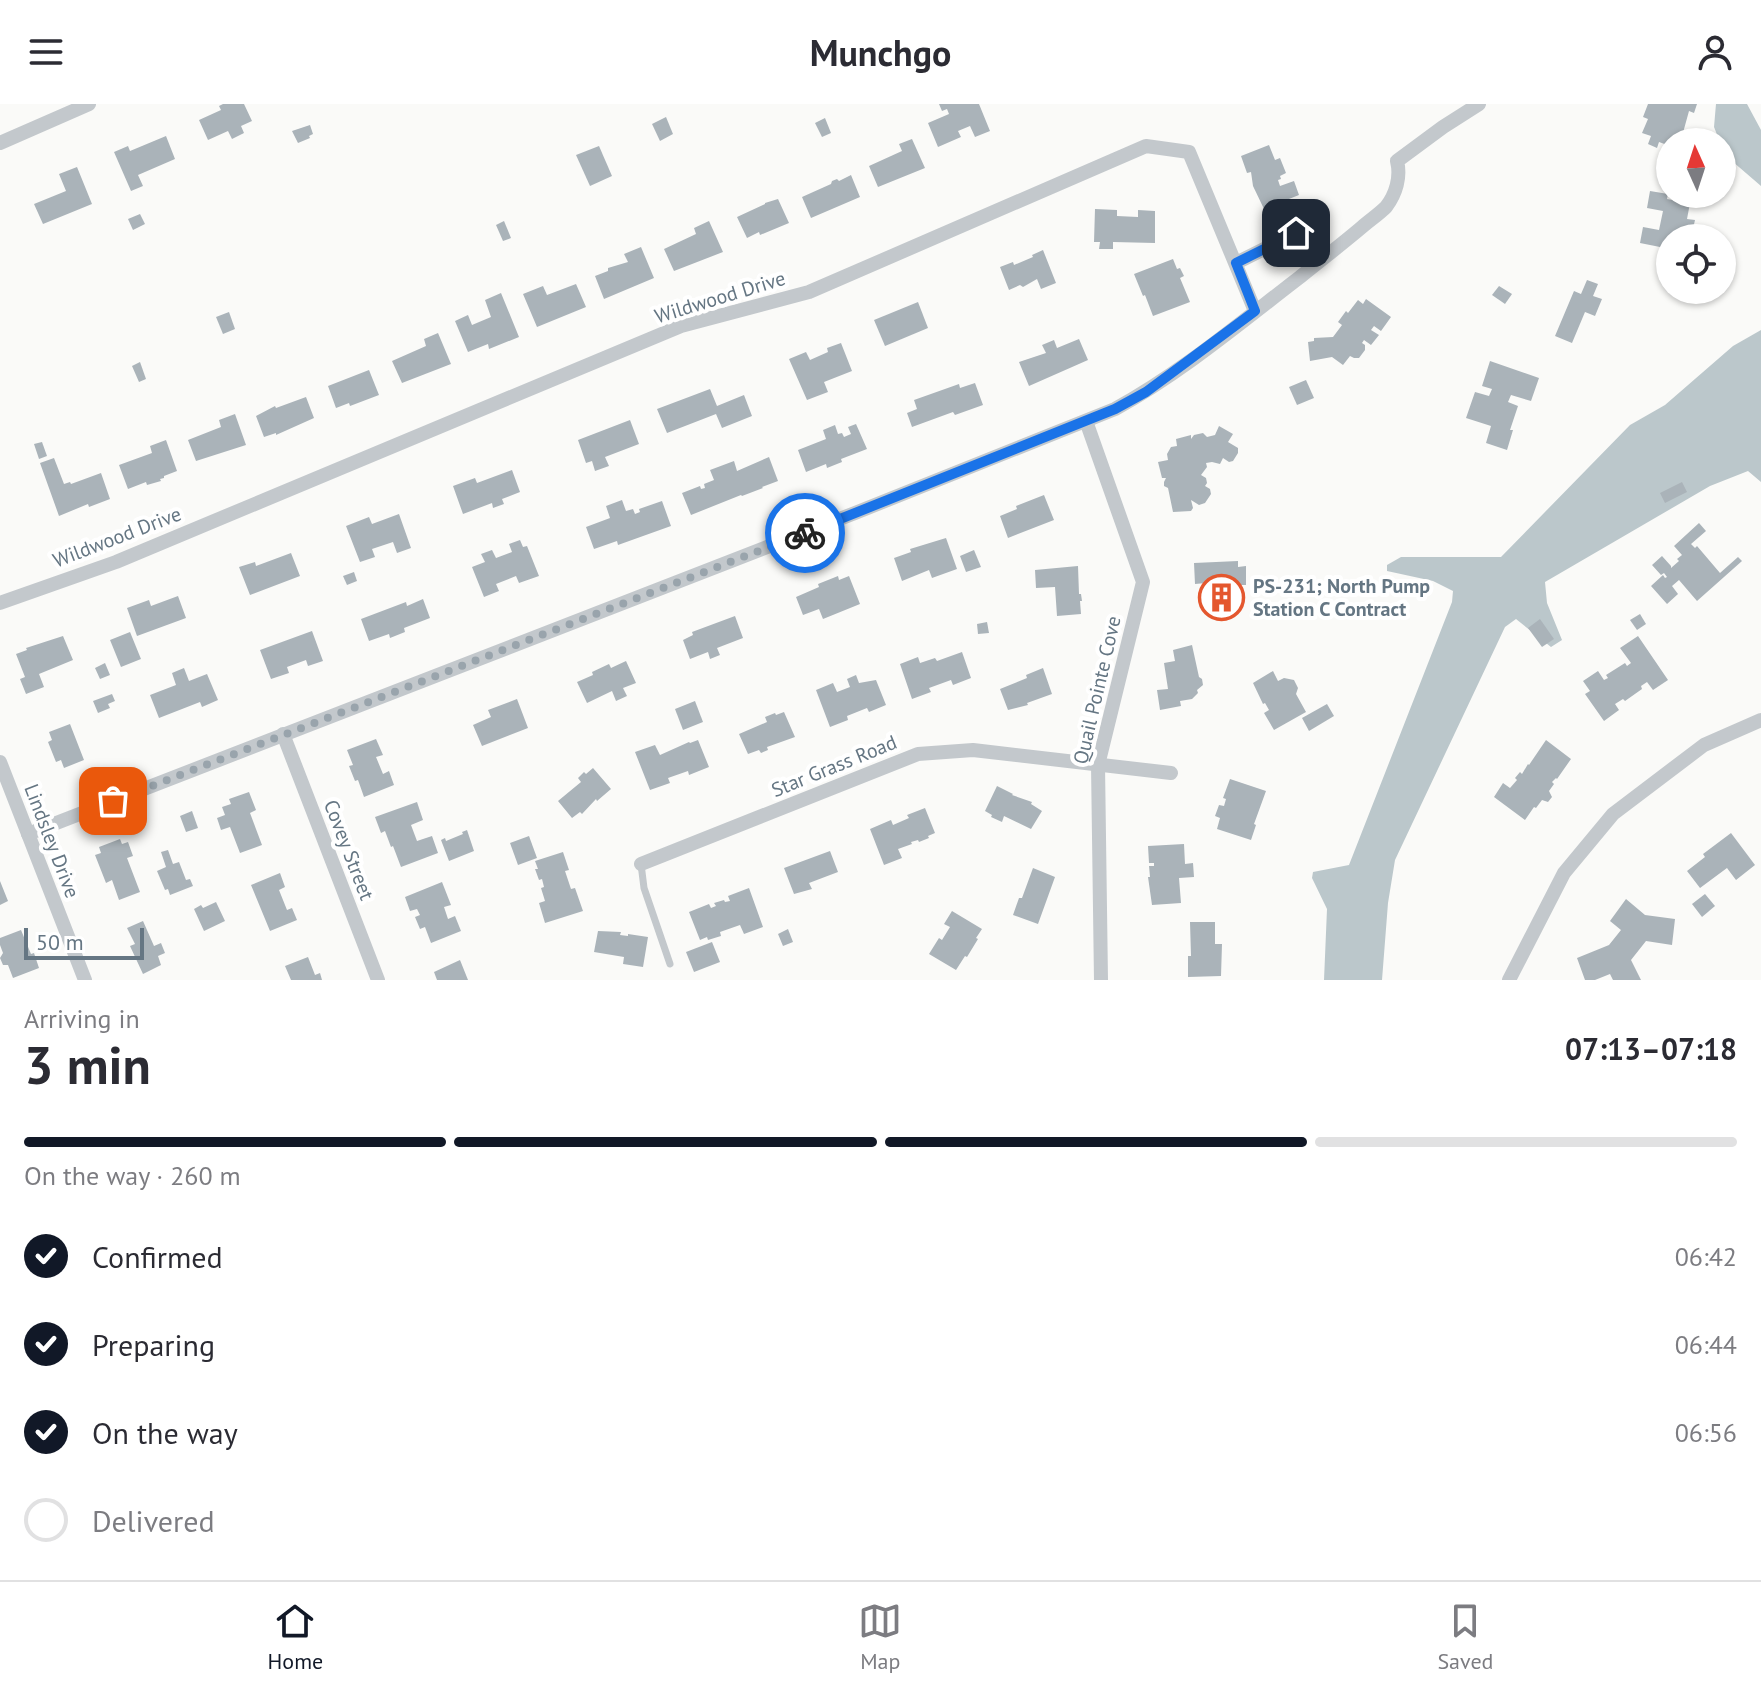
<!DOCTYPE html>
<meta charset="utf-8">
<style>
body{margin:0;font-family:"PT Sans",sans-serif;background:#f7f7f7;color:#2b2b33;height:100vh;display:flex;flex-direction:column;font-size:30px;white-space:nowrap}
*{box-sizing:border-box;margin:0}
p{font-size:26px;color:#7c7c81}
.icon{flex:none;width:44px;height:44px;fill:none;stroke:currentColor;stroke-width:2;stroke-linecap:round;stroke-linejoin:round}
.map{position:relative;height:876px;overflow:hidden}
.sheet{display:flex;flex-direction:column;background:#fff;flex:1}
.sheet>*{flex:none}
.needle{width:52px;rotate:357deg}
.controls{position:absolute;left:1656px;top:24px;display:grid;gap:16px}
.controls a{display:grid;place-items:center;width:80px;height:80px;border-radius:50%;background:#fff;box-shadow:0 2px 6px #0004;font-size:40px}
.scale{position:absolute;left:24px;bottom:20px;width:120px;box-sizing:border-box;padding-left:8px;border:4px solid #657683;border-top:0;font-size:22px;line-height:28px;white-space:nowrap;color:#657683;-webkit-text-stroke:6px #fff;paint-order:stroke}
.pin{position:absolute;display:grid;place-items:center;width:68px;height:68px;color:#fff;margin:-34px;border-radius:16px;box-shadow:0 4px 12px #0006}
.courier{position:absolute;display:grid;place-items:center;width:80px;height:80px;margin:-40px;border:6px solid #1a73e8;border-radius:50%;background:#fff;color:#222;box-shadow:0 2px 10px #0007}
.overview em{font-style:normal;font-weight:700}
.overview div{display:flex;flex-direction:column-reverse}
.overview{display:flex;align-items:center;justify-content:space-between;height:136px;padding:0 24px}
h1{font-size:52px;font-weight:700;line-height:60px}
.bar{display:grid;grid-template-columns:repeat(4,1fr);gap:12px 8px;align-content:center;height:96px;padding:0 24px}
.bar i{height:10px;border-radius:6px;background:#e1e1e2}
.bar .current{background:#111827}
.bar p{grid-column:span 4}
ol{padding:0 24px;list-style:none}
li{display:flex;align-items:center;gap:24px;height:88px}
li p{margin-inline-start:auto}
li .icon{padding:8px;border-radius:50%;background:#111827;color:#fff;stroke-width:4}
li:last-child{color:#7c7c81}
li i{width:44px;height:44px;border:4px solid #e1e1e2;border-radius:50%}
header{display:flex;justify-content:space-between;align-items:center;height:104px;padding:0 24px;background:#fff;font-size:36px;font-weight:700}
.dock{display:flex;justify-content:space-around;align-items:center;height:112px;border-top:2px solid #e1e1e2;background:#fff;font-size:22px;color:#7c7c81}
.dock a{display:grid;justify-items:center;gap:4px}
.dock .current{color:#111827}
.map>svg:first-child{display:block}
</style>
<header><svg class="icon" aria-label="menu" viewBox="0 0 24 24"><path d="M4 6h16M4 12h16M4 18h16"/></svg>Munchgo<svg class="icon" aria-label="person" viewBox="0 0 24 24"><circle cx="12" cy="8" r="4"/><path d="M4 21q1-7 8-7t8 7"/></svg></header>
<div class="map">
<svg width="1761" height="876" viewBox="0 0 1761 876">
<rect width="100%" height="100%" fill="#fafaf8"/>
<g fill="#bbc7cb">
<path d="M1716,0H1747L1761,26V82L1725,51L1722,38H1720L1714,23Z"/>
<path d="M1761,226V378L1748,367L1710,382L1545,478L1547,499L1562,536L1551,543L1516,515L1505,523L1395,756L1388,799L1382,876H1324L1327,805L1312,774L1313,768L1349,761L1452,498L1453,487L1433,477L1387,467V461L1401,453H1501L1630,321L1665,301L1733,242Z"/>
</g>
<g fill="#aab3b9">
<path d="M223,0H244L252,17L241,22L244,29L232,35L228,27L208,36L199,16L221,6L219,2Z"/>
<path d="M939,0H979L990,27L975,33L970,22L958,27L961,33L938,43L928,19L949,10L947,5L942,7Z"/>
<path d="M1648,0H1697L1694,9L1689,7L1681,36L1674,33L1670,38V42L1659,38L1657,44L1648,40L1651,32L1642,29L1648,15L1643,13Z"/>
<path d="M666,13L673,30L660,37L652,20Z"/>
<path d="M825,14L831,29L822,33L815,19Z"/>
<path d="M310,21L313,30L309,32L310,34L298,39L292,27Z"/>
<path d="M166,32L175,55L138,71L143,82L131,87L114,48L128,42L130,47Z"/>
<path d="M912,35L925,64L878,83L869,62L902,47L899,40Z"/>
<path d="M1269,41L1275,56L1280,54L1286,69L1280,72L1281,75L1278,76L1280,82L1294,77L1299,91L1264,105L1253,82L1251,68L1247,69L1241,52Z"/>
<path d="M599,42L612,72L590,82L576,51Z"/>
<path d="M77,63L92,100L43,120L34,100L66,87L59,70Z"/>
<path d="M851,71L860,93L811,114L802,93L831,80L832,77L837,75L839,77Z"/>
<path d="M1650,87L1668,90L1667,95L1690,99L1687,115L1695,116L1692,129H1690L1689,134H1670V145L1640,139L1643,123L1659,126L1663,107L1647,104Z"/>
<path d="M778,95L789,119L760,131L759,128L747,134L737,113L765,100V99Z"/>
<path d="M1095,105L1117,106V112L1138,113V106L1155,107V139L1113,138V145H1099L1100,138H1094Z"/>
<path d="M140,110L145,120L133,126L128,115Z"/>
<path d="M504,117L511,134L503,137L496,121Z"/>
<path d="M709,117L723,148L674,167L664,145L696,130L694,124Z"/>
<path d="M641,143L654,174L604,195L595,172L608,167V164L628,158L624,150Z"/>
<path d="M1043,146L1056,179L1041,185L1037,175L1023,183L1020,181L1009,186L1000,163L1013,158L1014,161L1033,153L1032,151Z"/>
<path d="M1173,155L1177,165L1180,164L1184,172L1180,174L1190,198L1153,212L1145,191L1143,192L1134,170Z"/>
<path d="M1587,176L1598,180L1593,192L1602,195L1595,212L1585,208L1572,239L1555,232L1574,187L1581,190Z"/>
<path d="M576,180L586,203L537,223L523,190L543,182L547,191Z"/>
<path d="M1499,182L1512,190L1505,200L1492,191Z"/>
<path d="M501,189L519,233L489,245L488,240L468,248L455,217L468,211L472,221L491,213L485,196Z"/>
<path d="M1366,195L1391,213L1381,227L1374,222L1371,226L1379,231L1371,241L1364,236L1362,239L1365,241V246L1359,254H1354L1350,252L1343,261L1332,253L1310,257L1308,238L1314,237V234L1333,233L1342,221L1338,218L1346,207L1348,209L1358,196L1363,200Z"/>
<path d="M918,198L928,224L885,242L874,216Z"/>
<path d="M229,208L235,225L223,230L216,213Z"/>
<path d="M438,229L451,260L402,279L392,257L426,242L424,235Z"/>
<path d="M1079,235L1088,256L1029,282L1019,258L1046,249L1042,241L1054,236L1057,244Z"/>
<path d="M841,239L852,267L824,278L828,288L807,296L789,255L806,248L810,256L828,248L827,244Z"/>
<path d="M1490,257L1539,274L1531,297L1511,291L1508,298L1518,302L1510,326H1513L1507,346L1486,339L1491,322L1466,314L1475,288L1489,292L1492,285L1482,282Z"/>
<path d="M140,258L146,275L139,278L132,262Z"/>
<path d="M369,266L379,291L350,302L349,299L336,304L328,282Z"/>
<path d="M1306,276L1314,294L1297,301L1289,283Z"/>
<path d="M975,279L983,301L955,311L953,308L912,323L907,309L917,305L914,296L959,280L960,284Z"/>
<path d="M710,285L717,302L744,291L752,312L722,324L716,310L667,329L657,305Z"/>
<path d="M306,293L314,314L276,331V329L264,333L256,312L275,302L276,304Z"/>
<path d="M235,310L246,341L196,357L188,336L221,323L219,316Z"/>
<path d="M630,316L639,340L605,353L609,362L595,367L592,357L586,359L578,336Z"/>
<path d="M856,320L867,345L841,355L842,358L827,364L826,360L806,368L798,346L826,335L823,326L835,321L838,330L842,329L844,333L851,330L848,323Z"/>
<path d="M1219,322L1233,330L1228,338L1238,344V349L1233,357L1229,358L1223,354L1220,360L1212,358L1206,359L1207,363L1201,371L1206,374L1207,379L1205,382L1210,385L1211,390L1205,399L1199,401L1191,396L1193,404L1191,407L1173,408L1168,384L1164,382V378L1166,374H1162L1158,358L1168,356L1167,350L1171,343L1177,342L1176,335L1191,331V335L1194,331L1203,329L1207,333L1215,331Z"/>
<path d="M166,336L177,367L164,372V374L160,375L161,377L147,381L146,378L128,385L119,361L152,349L150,342Z"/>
<path d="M42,338L47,352L39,355L34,340Z"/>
<path d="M769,353L778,377L762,383L763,384L742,392L741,391L691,411L682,389L700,382L701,385L705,384L704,380L714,376L710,366L734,357L737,367Z"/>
<path d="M54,354L64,380L70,378L71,380L101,369L110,395L89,403L88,400L59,412L40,359Z"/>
<path d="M512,366L520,388L502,395L504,400L493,404L492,399L463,410L453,382L475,374L477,379Z"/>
<path d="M1682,378L1687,388L1665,399L1660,389Z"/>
<path d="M1044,391L1054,416L1008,434L1000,412L1017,405L1016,402Z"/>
<path d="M622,396L626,407L633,405L635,410L640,408L639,405L662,397L671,422L618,441L617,437L594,445L586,423L610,414L606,402Z"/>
<path d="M399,410L411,444L397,449L393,438L372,445L375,453L360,458L346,422L369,413L372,420Z"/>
<path d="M1699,419L1706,427L1691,440L1695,444L1697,442L1720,469L1738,453L1742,457L1697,497L1679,476L1672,482L1678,490L1667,500L1651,482L1663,471L1665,474L1667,473L1664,469L1661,471L1652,461L1662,452L1671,462V464L1679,457L1677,455L1682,451L1674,442Z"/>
<path d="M946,434L957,465L932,474L929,466L902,477L894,454L911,448L910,445Z"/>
<path d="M520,436L523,443L527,442L539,472L519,479L516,472L496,480L499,487L484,493L472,463L485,458L481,450L492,446L496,454L512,448L509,440Z"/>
<path d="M974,446L981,463L966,468L960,452Z"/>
<path d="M291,449L300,472L250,491L239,463L255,458L256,462Z"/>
<path d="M1238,457V463L1246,462V481H1238L1239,507L1212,508V505H1207L1206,479L1195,480L1194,459Z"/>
<path d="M1078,462L1079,490H1081L1082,497H1080L1081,510L1057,512L1055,483L1036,484L1035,466Z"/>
<path d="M354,468L357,477L347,481L343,472Z"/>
<path d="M838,472L839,476L849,472L860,500L823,515L819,505L803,511L796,493L819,483L818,480Z"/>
<path d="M178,492L186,514L137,532L127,504L149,496L151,502Z"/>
<path d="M423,495L430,514L404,524L405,528L390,534L389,530L369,537L361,515L406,498L407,502Z"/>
<path d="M1640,510L1646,520L1637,526L1630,516Z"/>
<path d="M735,512L743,534L717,544L720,551L710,555L708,548L690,555L683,536L693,531L692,528Z"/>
<path d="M1540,515L1554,535L1542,543L1528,524Z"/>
<path d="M987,518L989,529L978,530L977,520Z"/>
<path d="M312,527L323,557L308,562L306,556L287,563L289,569L271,575L260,546Z"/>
<path d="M130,528L141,555L121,563L110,536Z"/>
<path d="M63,532L73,556L39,570L44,583L26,590L20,575L25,573L16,550L27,546L26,544Z"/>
<path d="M1638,532L1668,576L1653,586L1647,578L1641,582L1642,585L1625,597L1623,595L1615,600L1619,606L1604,617L1585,590L1590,587L1583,577L1598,567L1604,576L1608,574L1606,571L1625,559L1627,562L1631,559L1620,544Z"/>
<path d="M1192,541L1199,573L1202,575L1203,581L1197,586L1198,589L1192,595L1180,597L1181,602L1160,606L1157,586L1168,585L1164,559L1175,557L1173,546Z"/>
<path d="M962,548L971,574L953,581L951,576L929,584L931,588L912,595L900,560L918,553L920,559L935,554L937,557Z"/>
<path d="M626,557L636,579L623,584L627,592L616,597L612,587L587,599L577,578L593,571L592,568L609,560L611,564Z"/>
<path d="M105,559L110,571L100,575L95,564Z"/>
<path d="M184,564L189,577L207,570L218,596L202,603L200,598L159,614L150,591L176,581L172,569Z"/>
<path d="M1043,564L1052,590L1027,599L1028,601L1008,606L1000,585L1027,574L1026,571Z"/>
<path d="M1273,567L1278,577L1284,574L1294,576L1298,584L1296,590L1306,608L1274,626L1264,609L1269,606L1265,599L1263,600L1253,579Z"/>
<path d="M856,571L859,579L876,576L886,601L869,608L867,604L847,612L848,616L830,623L816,586L833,579L837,588L850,583L847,575Z"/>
<path d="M112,590L115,597L108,600L110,604L98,609L93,597Z"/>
<path d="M517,595L528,624L482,642L473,621L491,613L488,606Z"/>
<path d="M695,597L703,618L683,626L675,605Z"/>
<path d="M1327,600L1334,612L1309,627L1302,614Z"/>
<path d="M784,608L795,633L767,643L768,646L761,649L759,646L748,650L739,630L767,618L765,613L775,609L776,611Z"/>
<path d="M70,620L84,656L64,664L61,656L56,658L48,638L52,636L49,628Z"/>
<path d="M376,635L383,651L376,653L383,670L389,667L394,681L364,693L358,676L355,677L349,662L353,661L347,646Z"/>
<path d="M698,636L709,663L689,671L688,667L668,674L670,679L650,686L635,648L655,641L660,651L689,638L690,639Z"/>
<path d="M1546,636L1571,655L1557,675L1556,674L1552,678L1554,680L1549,687L1552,693L1548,698L1542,696L1536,704L1534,703L1525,716L1494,693L1503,679L1510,684L1517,676L1515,674L1520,668L1522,670L1528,660L1529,661Z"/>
<path d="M593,664L611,685L597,697L596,695L582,710L580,708L572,714L558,697L581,678L578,674L584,668L586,670Z"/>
<path d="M1230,675L1266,687L1254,720L1256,721L1251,736L1217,725L1220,714L1215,712L1219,701L1224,702L1226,695L1223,694Z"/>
<path d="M997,682L1013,690L1012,691L1032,698L1031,700L1042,707L1031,725L1004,712L1002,718L991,713L992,711L985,707Z"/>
<path d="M249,688L256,706L250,709L262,741L240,749L230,723L221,726L217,714L225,711L222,703L231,700L229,695Z"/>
<path d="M417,698L423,716L411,721L417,737L432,732L438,749L401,763L393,742L391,743L385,727L381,729L375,713Z"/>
<path d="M925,704L935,729L928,732L929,734L919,738L918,736L911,738L912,740L898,745L902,754L884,761L870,725L891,716L893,721L909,714L907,711Z"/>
<path d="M192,707L198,724L186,728L180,712Z"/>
<path d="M467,726L474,747L449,757L441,736L445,734L446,737L463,730L462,728Z"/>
<path d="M1731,729L1755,761L1736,776L1727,764L1700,784L1687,767L1705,753L1703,750Z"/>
<path d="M529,732L537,754L518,761L510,739Z"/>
<path d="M120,735L122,740L128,738L133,752L127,754L140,788L119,796L112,776L106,779L95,751L101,749L99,743Z"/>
<path d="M1184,740L1185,760L1193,759L1194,773L1179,774L1181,799L1152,801L1148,773H1150L1149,762H1154V759H1149L1148,742Z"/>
<path d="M168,746L173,760L179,758L186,776L190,775L193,782L170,791L168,785L165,786L157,767L166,763L161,748Z"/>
<path d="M830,747L838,768L809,779L812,785L794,790L784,764Z"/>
<path d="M563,748L569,766L565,767L571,785L575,784L583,807L545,819L539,799L545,797L541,784L544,783L542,775L539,776L535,765H538L535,757Z"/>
<path d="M1033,764L1055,773L1038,820L1013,811L1019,794H1022Z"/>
<path d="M280,769L285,783L279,786L287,806L292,804L297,816L270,827L251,781Z"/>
<path d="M0,777L8,797L0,801Z"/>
<path d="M442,778L451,801L444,803L448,815L455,812L461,827L431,839L425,823L420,825L415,813L420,811L417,805L410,807L405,793Z"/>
<path d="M749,784L763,823L744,830L740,821L720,828L721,832L708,836L707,833L700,836L689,808L709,800L711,804L716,802L714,799L724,796L725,798L730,797L728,792Z"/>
<path d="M1705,790L1715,802L1702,813L1692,800Z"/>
<path d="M1626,795L1645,811L1675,815L1672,841L1646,837L1631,856L1641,876H1613L1610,870L1595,876H1585L1577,854L1609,841L1621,826L1610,817Z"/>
<path d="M216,798L225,817L204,827L194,805L201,801L203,804Z"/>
<path d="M952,807L982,825L976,834L978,835L967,853L965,852L956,866L929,850L939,834L942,836L950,823L944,820Z"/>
<path d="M143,817L154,842L161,839L165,849L158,852L161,861L143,870L130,842L135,840L127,824Z"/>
<path d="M1190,818H1215V840H1222L1221,872L1188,873V852H1191Z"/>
<path d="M788,825L793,838L783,842L778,830Z"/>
<path d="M21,826L31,850L34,849L39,864L13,874L8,861H3L0,854L3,849L0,841V834Z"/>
<path d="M598,827L621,828L620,831L628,832V830L648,833L643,863L623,860L624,853L594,848Z"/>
<path d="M712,838L720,858L694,868L686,848Z"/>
<path d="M308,853L315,871L320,869L322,876H291L285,862Z"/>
<path d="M460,856L468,876H437L434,868Z"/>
</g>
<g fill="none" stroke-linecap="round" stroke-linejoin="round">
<path stroke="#c3c8cc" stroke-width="7" d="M641,760L644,784L670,860"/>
<g stroke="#c3c8cc" stroke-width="14">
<path d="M0,39L89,0"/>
<path d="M1236,159L1296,129"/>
<path d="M1086,317L1143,478L1098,661L1101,876"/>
<path d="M0,499L116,458L681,222L809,188L1146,42L1189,48L1255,207"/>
<path d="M283,630L378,876"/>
<path d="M0,658L85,876"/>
<path d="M28,730L855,409L1115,305C1181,269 1240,219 1300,173C1321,156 1342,140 1362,123C1370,116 1379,110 1386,103C1396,90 1401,73 1397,57L1443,23L1479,0"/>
<path d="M641,760L918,650L973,646L1171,669"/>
<path d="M1509,876L1564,769L1613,710L1704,641L1761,616"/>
</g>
</g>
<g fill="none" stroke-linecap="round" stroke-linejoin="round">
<path stroke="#99a4ac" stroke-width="8" stroke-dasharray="0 14.4" d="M113,697L805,429"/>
<path stroke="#1a73e8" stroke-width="10" d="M805,429L1115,305L1146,288L1255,207L1236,159L1296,129"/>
</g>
<defs>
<symbol id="building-ring" viewBox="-11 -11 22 22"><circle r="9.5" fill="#fff" stroke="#e4572e" stroke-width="1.5"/><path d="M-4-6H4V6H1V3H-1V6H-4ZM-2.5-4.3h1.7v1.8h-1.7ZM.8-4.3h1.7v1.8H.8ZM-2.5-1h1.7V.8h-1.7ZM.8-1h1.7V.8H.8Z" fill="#e4572e"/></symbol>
</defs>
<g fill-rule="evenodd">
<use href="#building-ring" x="1196" y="468" width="51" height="51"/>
</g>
<g text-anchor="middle" stroke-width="8" stroke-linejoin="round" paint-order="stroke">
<g font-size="20" fill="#657683" stroke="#fff">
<text transform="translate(720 193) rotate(-17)" y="7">Wildwood Drive</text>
<text transform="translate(117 433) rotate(-21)" y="7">Wildwood Drive</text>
<text transform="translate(1097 586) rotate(-77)" y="7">Quail Pointe Cove</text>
<text transform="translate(834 662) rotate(-22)" y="7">Star Grass Road</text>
<text transform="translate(52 737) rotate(69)" y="7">Lindsley Drive</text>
<text transform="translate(349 746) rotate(69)" y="7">Covey Street</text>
</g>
<g font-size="20" font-weight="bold" fill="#657683" stroke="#fff" text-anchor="start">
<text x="1253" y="489">PS-231; North Pump<tspan x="1253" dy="23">Station C Contract</tspan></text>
</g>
</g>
</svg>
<div class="controls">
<a><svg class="needle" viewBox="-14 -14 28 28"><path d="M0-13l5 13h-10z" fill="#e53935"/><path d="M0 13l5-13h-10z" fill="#7c7c81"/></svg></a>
<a><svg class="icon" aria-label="locate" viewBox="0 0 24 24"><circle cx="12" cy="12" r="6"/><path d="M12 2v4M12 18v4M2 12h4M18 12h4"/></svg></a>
</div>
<div class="scale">50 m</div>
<div class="pin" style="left:113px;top:697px;background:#ea580c"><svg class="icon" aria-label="bag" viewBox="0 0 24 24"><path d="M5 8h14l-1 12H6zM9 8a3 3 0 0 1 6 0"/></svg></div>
<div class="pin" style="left:1296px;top:129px;background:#1f2937"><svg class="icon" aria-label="home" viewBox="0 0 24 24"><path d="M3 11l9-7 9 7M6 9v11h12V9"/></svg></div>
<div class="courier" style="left:805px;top:429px"><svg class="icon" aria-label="bike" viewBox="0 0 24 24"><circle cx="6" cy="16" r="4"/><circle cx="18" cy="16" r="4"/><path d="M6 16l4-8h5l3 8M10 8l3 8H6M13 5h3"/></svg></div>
</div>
<section class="sheet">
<div class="overview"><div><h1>3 min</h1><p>Arriving in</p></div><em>07:13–07:18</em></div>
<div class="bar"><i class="current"></i><i class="current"></i><i class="current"></i><i></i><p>On the way · 260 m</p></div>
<ol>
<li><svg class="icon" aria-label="check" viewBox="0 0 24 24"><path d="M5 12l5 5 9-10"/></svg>Confirmed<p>06:42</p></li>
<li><svg class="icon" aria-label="check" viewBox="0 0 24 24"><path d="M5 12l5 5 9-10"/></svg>Preparing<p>06:44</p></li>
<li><svg class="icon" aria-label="check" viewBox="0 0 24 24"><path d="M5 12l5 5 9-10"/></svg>On the way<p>06:56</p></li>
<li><i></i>Delivered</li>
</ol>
</section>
<nav class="dock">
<a class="current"><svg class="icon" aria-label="home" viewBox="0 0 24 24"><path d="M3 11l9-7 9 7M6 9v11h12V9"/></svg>Home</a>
<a><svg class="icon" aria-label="map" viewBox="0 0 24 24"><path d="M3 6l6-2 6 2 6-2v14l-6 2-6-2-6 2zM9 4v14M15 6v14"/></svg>Map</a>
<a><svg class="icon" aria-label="saved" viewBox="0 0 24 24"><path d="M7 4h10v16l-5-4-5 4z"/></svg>Saved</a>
</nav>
